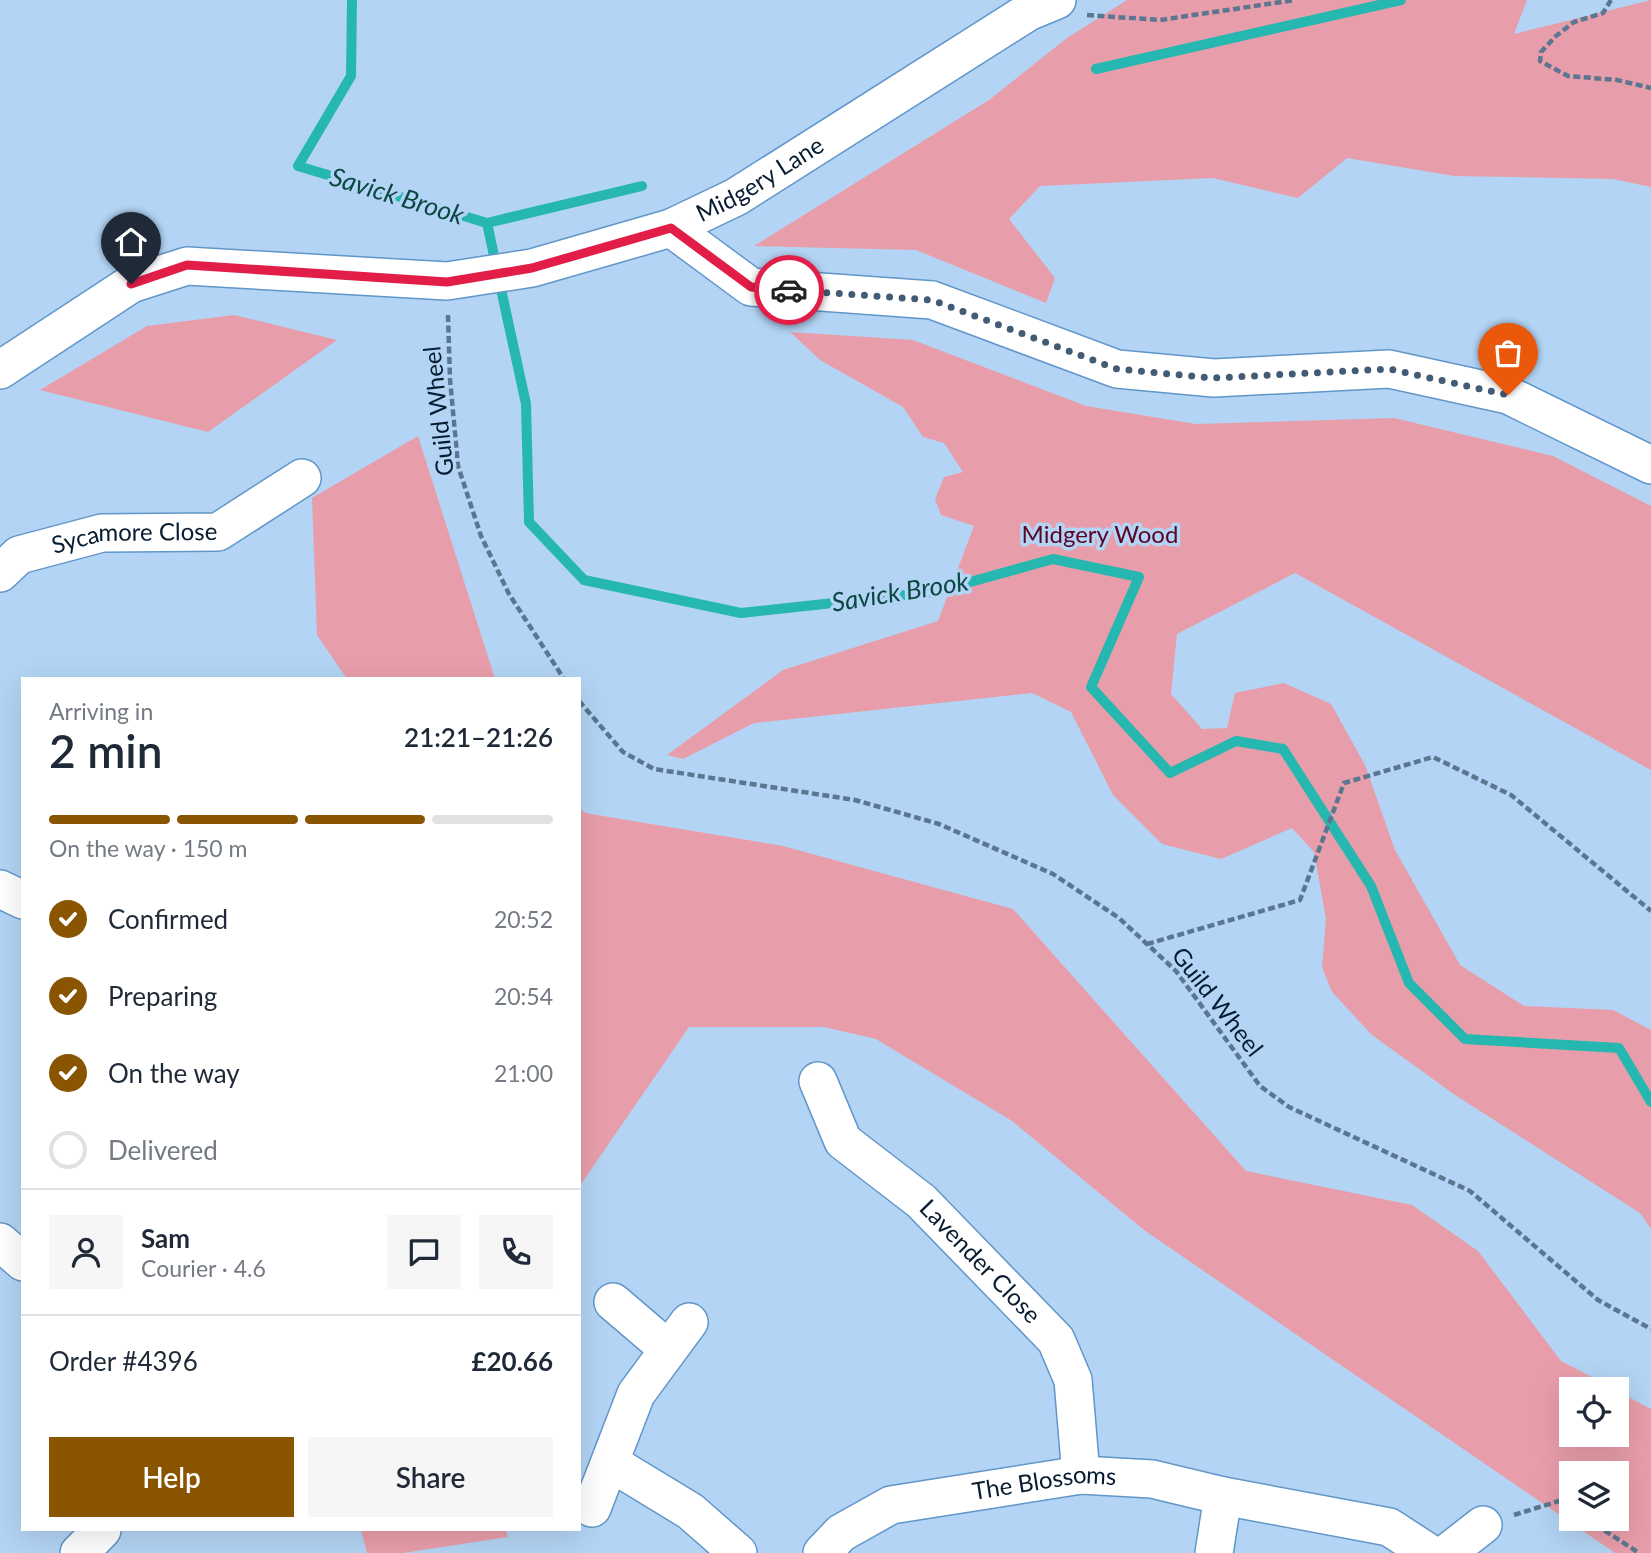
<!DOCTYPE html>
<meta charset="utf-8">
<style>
body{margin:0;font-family:Lato,sans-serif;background:#f6f6f7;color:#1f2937;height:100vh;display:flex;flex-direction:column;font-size:26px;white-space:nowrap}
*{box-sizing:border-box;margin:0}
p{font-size:23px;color:#747a83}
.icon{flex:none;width:38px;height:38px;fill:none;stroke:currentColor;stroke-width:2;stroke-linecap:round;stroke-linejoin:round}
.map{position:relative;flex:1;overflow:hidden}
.drawer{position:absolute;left:21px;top:677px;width:560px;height:854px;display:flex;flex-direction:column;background:#fff;border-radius:0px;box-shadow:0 7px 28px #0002}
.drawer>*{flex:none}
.tools{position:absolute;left:1559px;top:1377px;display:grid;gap:14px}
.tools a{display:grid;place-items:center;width:70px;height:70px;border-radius:0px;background:#fff;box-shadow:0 7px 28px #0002;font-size:35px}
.pin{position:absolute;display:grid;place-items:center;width:60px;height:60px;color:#fff;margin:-72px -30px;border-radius:50% 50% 50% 0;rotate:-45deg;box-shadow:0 0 7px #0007}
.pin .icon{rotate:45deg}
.courier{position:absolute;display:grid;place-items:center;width:70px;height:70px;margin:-35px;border:5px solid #e11d48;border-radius:50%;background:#fff;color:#222;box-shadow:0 2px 9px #0007}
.head em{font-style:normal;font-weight:600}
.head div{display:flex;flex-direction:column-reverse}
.head{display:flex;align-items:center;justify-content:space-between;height:119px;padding:0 28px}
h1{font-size:46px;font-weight:600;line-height:52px}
.bar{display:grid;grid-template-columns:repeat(4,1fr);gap:10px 7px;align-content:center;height:84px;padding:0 28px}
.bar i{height:9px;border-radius:5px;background:#e0e1e3}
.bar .selected{background:#895501}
.bar p{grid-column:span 4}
.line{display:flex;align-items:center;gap:18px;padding:0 28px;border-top:2px solid #e0e1e3}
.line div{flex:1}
.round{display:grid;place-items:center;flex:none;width:74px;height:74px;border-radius:0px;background:#f6f6f7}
ol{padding:0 28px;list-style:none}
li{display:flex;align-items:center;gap:21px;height:77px}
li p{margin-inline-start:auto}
li .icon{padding:7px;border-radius:50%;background:#895501;color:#fff;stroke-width:4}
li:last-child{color:#747a83}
li i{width:38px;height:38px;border:4px solid #e0e1e3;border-radius:50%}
.action{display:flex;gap:14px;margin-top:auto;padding:14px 28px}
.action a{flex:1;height:80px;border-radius:0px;background:#895501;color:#fff;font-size:28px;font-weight:600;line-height:80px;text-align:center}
.action a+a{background:#f6f6f7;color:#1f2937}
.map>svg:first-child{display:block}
</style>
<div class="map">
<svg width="1651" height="1553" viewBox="0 0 1651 1553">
<rect width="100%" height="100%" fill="#b3d4f4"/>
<g fill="#e89eaa" fill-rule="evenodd">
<path d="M1127,0H1527L1514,34L1651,0V187L1613,179L1454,176L1347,158L1298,198L1213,178L1040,186L1009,219L1055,278L1046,303L916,250L754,246L989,100L1067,38Z"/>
<path d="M234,315L337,340L208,432L40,390L147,326Z"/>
<path d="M790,332L913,340L1086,406L1196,424L1394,418L1553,456L1651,506V770L1295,573L1177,634L1171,694L1202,729L1227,728L1235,693L1284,683L1331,704L1365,765L1395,850L1460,965L1524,1006L1613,1010L1651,1030V1229L1640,1213L1455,1095L1372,1035L1332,992L1322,967L1326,919L1314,852L1292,828L1221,859L1162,844L1113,795L1071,712L1032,693L754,723L683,759L667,755L783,670L938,621L974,526L941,515L935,499L944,477L963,472L944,443L923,437L903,407L820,360Z"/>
<path d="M418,436L495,679H347L317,635L312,498Z"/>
<path d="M579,807L585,813L783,846L1013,909L1246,1171L1412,1205L1478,1251L1561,1361L1615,1389L1572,1390V1435H1617V1391L1651,1409V1553H1615L1144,1230L1012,1121L876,1039L824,1027H689L579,1187ZM1572,1474H1617V1519H1572Z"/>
<path d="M361,1530H506L508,1537L403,1553H367Z"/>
</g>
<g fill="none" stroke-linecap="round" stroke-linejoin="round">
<g stroke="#26b8b0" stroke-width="10">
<path d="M352,0L351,76L298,166L487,223L496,265"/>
<path d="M1096,69L1401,0"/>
<path d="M487,223L642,186"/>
<path d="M499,280L526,404L529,522L584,580L741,613L934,592L1053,559L1139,577L1091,687L1170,773L1236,741L1283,749L1371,886L1409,983L1465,1039L1619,1048L1651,1102"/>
</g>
<defs>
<g id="minor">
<path d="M671,228L751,287L932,300L1117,369L1214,378L1389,369L1508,395L1651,465"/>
<path id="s1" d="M0,370L131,284L187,266L447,281L532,268L671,228L736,197L1028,12L1057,0"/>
<path id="s2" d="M0,573L19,555L102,533L218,532L302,478"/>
<path d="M0,889L23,900"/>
<path id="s3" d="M818,1081L843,1141L921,1201L1056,1340L1073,1380L1081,1475"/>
<path d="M0,1242L23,1262"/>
<path d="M613,1302L668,1349"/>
<path d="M611,1463L690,1511L738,1553"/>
<path d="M1223,1496L1389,1527L1429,1553"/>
<path d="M592,1508L636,1394L689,1322"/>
<path d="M79,1553L102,1530"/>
<path id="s4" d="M822,1553L841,1533L891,1505L1081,1475L1152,1479L1223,1496L1214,1553"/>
<path d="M1447,1553L1483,1525"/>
</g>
</defs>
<use href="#minor" stroke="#6196c9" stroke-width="40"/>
<g stroke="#5b7690" stroke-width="4.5" stroke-dasharray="7 3.5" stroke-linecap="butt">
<path d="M1611,0L1603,13L1574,22L1556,36L1541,52L1540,61L1568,76L1617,80L1651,88"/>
<path d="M1087,15L1160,20L1295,0"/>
<path d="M448,315L450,379L458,466L481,536L509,594L564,679"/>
<path d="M579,701L623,752L654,769L855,800L939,824L1053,874L1119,918L1176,971L1260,1086L1289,1107L1470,1191L1598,1300L1651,1329"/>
<path d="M1147,944L1300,900L1344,783L1433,757L1511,795L1651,911"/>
<path d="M1514,1515L1559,1501L1572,1509"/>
<path d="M1587,1519L1639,1553"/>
</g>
<use href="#minor" stroke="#fff" stroke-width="37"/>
</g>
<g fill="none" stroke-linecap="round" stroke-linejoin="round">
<path stroke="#435c75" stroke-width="7" stroke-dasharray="0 12.6" d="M789,290L932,300L1117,369L1213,378L1389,369L1508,395"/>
<path stroke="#e11d48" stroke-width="9" d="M131,284L187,265L447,282L532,268L671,228L751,287L789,290"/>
</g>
<g text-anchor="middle" stroke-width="7" stroke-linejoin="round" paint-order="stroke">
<g font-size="24" fill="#071c30" stroke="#b3d4f4">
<text dy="8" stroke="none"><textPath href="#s1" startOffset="808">Midgery Lane</textPath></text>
<text transform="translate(439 411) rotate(-96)" y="8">Guild Wheel</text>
<text dy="8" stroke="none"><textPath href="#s2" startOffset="144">Sycamore Close</textPath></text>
<text transform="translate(1217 1002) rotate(52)" y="8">Guild Wheel</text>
<text dy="8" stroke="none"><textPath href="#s3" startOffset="248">Lavender Close</textPath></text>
<text dy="8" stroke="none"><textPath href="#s4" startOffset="240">The Blossoms</textPath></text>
</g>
<g font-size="24" fill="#5b0524" stroke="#b3d4f4">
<text x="1100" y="543">Midgery Wood</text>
</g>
<g font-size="26" font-style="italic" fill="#0b4844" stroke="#b3d4f4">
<text transform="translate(397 196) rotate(17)" y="9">Savick Brook</text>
<text transform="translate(900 592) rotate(-9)" y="9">Savick Brook</text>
</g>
</g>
</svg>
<div class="tools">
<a><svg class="icon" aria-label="locate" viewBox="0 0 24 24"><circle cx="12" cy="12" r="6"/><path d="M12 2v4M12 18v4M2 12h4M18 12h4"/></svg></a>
<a><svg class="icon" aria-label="layers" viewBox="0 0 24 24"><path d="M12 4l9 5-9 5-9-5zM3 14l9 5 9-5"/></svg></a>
</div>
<div class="pin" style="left:1508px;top:395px;background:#ea580c"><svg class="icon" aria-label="bag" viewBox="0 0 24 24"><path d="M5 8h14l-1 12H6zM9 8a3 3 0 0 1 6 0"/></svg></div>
<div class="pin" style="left:131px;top:284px;background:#1f2937"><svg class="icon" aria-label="home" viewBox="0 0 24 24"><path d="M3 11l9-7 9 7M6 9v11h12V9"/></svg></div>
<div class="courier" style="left:789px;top:290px"><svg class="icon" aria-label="car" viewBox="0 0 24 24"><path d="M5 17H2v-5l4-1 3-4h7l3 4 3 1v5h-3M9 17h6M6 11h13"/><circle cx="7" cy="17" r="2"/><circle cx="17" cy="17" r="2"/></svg></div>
<section class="drawer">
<div class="head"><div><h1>2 min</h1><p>Arriving in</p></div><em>21:21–21:26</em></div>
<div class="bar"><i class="selected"></i><i class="selected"></i><i class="selected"></i><i></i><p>On the way · 150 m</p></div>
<ol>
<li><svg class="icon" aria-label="check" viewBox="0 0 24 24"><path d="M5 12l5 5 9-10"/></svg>Confirmed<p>20:52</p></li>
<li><svg class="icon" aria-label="check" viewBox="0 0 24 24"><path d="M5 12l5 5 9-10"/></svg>Preparing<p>20:54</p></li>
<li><svg class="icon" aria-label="check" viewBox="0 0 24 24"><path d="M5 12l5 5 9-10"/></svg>On the way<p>21:00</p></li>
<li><i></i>Delivered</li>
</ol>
<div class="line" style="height:126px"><a class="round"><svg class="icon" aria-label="person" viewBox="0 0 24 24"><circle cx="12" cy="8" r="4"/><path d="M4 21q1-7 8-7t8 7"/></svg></a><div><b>Sam</b><p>Courier · 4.6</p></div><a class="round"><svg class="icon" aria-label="chat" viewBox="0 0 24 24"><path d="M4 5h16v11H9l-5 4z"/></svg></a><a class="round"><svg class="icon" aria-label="phone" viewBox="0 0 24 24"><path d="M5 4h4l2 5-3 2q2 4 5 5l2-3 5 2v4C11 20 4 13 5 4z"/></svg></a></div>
<div class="line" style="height:91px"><div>Order #4396</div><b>£20.66</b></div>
<div class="action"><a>Help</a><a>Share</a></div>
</section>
</div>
